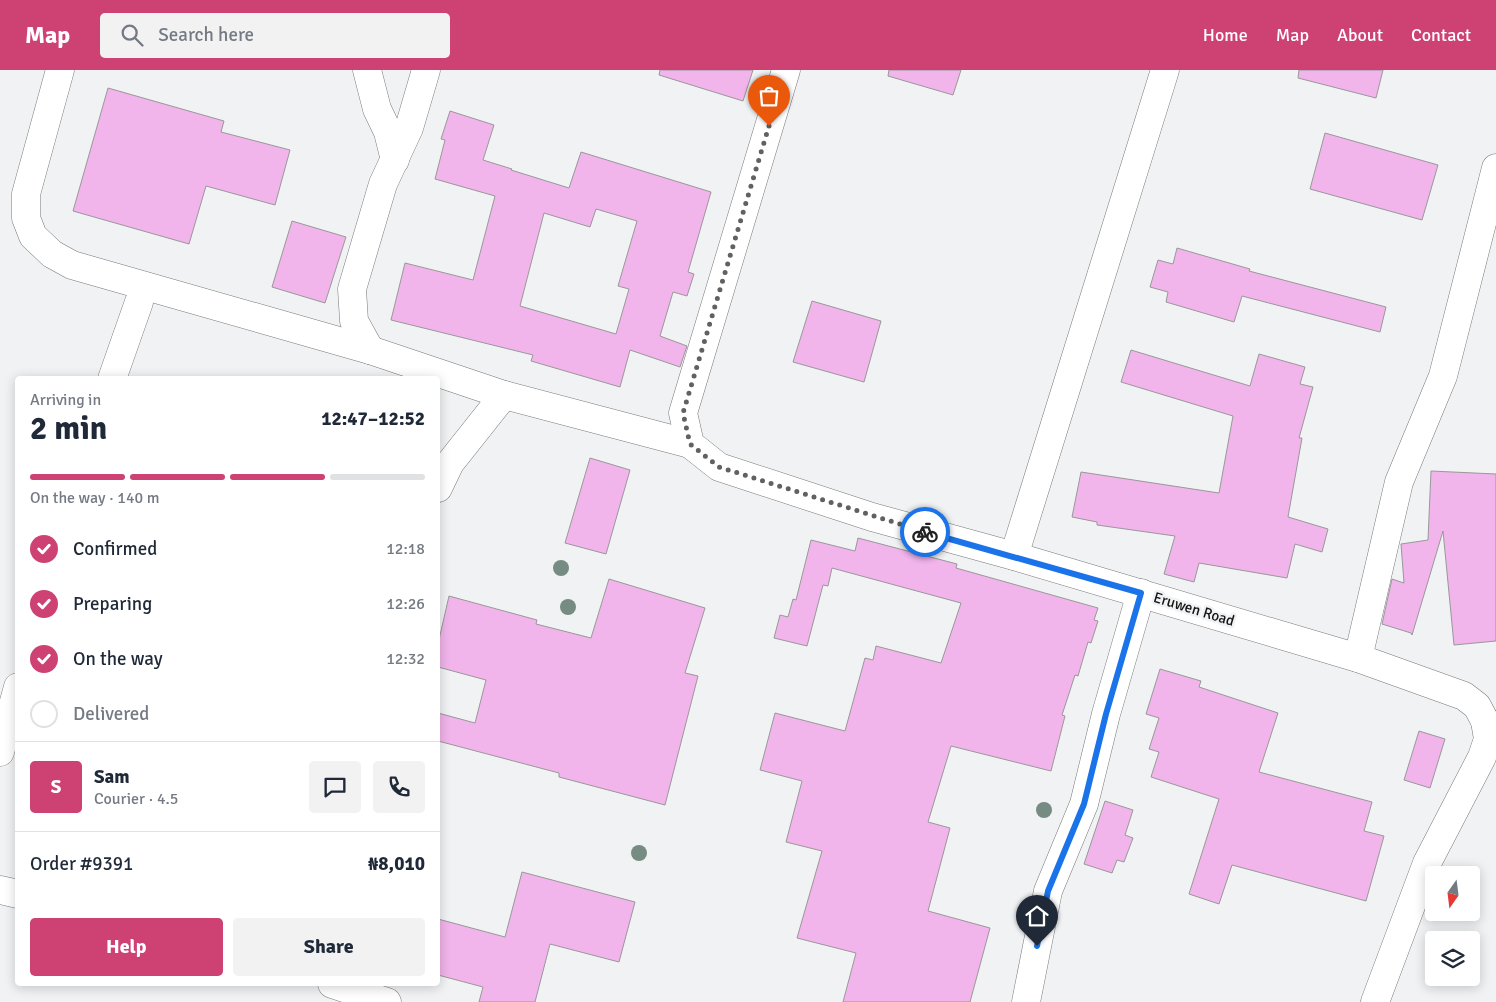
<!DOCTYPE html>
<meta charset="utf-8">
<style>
body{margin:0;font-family:Signika,sans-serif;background:#f2f2f3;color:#1f2937;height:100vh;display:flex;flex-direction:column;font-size:19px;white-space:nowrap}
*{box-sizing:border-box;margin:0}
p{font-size:16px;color:#747a83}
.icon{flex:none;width:28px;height:28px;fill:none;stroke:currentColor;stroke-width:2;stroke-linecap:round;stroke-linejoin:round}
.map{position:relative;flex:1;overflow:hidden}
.drawer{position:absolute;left:15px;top:306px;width:425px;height:610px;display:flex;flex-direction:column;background:#fff;border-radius:5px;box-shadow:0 2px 12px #0003}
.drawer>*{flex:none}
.needle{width:32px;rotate:194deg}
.buttons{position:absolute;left:1425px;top:796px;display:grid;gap:10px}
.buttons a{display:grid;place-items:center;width:55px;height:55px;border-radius:5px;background:#fff;box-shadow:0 2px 12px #0003;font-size:25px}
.pin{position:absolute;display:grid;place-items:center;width:42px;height:42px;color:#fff;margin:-51px -21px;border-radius:50% 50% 50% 0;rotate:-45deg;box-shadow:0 0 5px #0007}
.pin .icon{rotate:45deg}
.courier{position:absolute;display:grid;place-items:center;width:50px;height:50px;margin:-25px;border:4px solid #1a73e8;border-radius:50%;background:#fff;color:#222;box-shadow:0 1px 6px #0007}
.overview em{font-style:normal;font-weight:700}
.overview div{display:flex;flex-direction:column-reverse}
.overview{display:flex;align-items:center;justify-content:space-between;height:85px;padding:0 15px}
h1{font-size:32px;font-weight:700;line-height:38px}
.bar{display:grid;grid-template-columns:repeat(4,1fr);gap:8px 5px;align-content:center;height:60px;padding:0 15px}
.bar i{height:6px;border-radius:4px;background:#e0e1e3}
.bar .current{background:#cd4173}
.bar p{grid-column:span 4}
.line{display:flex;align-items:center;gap:12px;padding:0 15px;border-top:1px solid #e0e1e3}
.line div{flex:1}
.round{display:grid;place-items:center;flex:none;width:52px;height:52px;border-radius:5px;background:#f2f2f3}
ol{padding:0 15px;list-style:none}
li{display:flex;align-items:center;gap:15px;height:55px}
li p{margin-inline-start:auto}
li .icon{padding:5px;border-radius:50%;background:#cd4173;color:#fff;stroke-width:4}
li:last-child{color:#747a83}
li i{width:28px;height:28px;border:2px solid #e0e1e3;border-radius:50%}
.cta{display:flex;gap:10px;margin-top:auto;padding:10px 15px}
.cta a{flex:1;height:58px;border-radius:5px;background:#cd4173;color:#fff;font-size:20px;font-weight:700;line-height:58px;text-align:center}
.cta a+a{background:#f2f2f3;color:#1f2937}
header{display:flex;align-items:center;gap:30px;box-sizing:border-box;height:70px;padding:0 25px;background:#cd4173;color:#fff}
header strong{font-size:24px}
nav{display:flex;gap:28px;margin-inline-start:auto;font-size:18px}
.search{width:350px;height:45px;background:#f2f2f3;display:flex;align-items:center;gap:12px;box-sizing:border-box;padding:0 18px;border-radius:5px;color:#747a83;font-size:19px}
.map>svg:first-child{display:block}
</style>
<header>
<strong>Map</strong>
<div class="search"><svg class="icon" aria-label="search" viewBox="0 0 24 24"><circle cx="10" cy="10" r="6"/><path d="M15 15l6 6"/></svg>Search here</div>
<nav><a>Home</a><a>Map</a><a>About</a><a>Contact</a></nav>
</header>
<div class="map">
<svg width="1496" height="932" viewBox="0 0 1496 932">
<rect width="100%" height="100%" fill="#f1f2f3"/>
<g fill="#f1b4eb" stroke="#999899" fill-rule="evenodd">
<path d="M660,0H753L743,31L659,5Z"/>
<path d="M889,0H961L953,25L888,6Z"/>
<path d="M1299,0H1383L1376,28L1298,8Z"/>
<path d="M108,18L224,51L221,62L290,80L275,135L206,116L189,174L73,141Z"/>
<path d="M450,41L494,55L483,90L512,99L511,100L569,118L581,82L711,122L688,202L694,204L687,226L673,222L660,266L687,276L680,297L630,280L620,317L531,291L533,285L391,250L405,193L473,210L495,126L435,109L445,70L441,69ZM596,139L637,151L618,216L629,219L616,264L520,236L544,143L590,157Z"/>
<path d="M1325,63L1438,95L1422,150L1310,119Z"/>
<path d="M292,151L346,167L325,233L272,217Z"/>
<path d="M1177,178L1250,199L1249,201L1386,237L1380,262L1242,226L1234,252L1166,232L1168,222L1150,217L1158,190L1173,194Z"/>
<path d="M812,231L881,251L864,312L793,292Z"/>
<path d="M1131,280L1250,316L1259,284L1305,297L1300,314L1313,317L1299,368H1302L1288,447L1328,459L1322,482L1295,474L1287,508L1199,493L1194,512L1164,504L1175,466L1097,455V452L1072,447L1081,402L1219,423L1233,346L1121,312Z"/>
<path d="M590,388L630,400L606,484L565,473Z"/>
<path d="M1431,401L1496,404V571L1454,575L1443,461L1412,565L1411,563L1382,554L1392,509L1404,513L1401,474L1428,470Z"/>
<path d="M858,468L957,494L956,498L1098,538L1094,550L1098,551L1091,573L1088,572L1078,606L1075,605L1062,645L1065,646L1051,701L951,676L928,752L950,758L928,841L990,858L970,932H843L856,883L797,868L822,781L786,772L802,711L760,700L775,643L845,661L865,588L873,590L876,576L941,593L961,533L832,498L828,516L823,515L807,576L774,568L780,545L788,547L793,529L796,530L811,470L855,481Z"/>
<path d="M609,509L705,538L685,603L698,606L665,735L559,707V703L438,671V643L475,653L486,610L438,597V574L449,526L537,550L536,554L591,568Z"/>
<path d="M1160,599L1201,611L1199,617L1278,643L1259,702L1372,732L1364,761L1384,766L1366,831L1232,795L1219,834L1189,824L1219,729L1151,707L1159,682L1149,679L1159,648L1146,644Z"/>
<path d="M1419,661L1445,669L1430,718L1404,710Z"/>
<path d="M1105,731L1133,740L1125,765L1133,768L1124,792L1117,790L1112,803L1084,794Z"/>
<path d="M522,802L635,832L619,892L550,874L535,932H479L483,917L438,905V849L505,867Z"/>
</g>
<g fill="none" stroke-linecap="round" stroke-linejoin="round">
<defs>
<g id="minor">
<path d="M60,0L26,124V148L33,166L52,184L72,195L370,280L504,325L690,374"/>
<path d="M367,0L377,39L388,62L395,90"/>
<path d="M786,0L683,343L690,374L719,397L872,447L1014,486L1358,588L1464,626L1477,636L1485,651"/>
<path d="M370,280L354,251L352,219L383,114L409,58L426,0"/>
<path d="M112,309L139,232"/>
<path d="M438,418L450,393L504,325"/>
<path d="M1014,486L1165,0"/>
<path d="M1358,588L1399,412L1443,306L1496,98"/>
<path d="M0,682L18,617"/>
<path d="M0,820L18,824"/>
<path d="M332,914L387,932"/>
<path d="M1026,932L1048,821L1084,734L1106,644L1141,523"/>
</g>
<path id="tertiary" d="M1375,932L1427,793L1482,687L1488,669L1485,651"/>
</defs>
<use href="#minor" stroke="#78797a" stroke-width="29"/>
<use href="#tertiary" stroke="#78797a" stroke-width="29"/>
<use href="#minor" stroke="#fff" stroke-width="28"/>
<use href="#tertiary" stroke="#fff" stroke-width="28"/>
</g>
<g fill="#768b82">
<circle cx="561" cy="498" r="8"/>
<circle cx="568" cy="537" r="8"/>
<circle cx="1044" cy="740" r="8"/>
<circle cx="639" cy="783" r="8"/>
</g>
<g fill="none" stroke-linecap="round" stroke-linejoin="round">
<path stroke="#616161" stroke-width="5" stroke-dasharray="0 9" d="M769,56L683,343L690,374L719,397L925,462"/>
<path stroke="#1a73e8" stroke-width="6" d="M925,462L1141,523L1106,644L1084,734L1048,821L1037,876"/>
</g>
<g text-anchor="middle" stroke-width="5" stroke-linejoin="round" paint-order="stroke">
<g font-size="15" fill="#131313" stroke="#f1f2f3">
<text transform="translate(1194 539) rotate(17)" y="5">Eruwen Road</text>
</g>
</g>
</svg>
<div class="buttons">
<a><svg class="needle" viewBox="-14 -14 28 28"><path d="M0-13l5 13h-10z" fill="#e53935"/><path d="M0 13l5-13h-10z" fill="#747a83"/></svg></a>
<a><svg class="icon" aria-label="layers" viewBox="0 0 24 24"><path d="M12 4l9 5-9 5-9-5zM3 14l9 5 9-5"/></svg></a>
</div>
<div class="pin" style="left:769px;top:56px;background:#ea580c"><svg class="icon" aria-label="bag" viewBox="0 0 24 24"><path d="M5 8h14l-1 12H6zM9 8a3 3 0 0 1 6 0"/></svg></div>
<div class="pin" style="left:1037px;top:876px;background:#1f2937"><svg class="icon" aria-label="home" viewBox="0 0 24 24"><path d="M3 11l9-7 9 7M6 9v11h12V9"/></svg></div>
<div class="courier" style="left:925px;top:462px"><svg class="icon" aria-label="bike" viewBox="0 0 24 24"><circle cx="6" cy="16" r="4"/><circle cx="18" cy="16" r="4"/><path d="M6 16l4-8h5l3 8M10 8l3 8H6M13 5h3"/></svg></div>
<section class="drawer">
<div class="overview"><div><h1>2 min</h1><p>Arriving in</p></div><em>12:47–12:52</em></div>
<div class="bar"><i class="current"></i><i class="current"></i><i class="current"></i><i></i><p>On the way · 140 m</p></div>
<ol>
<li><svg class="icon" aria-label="check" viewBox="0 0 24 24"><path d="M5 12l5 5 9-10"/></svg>Confirmed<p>12:18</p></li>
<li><svg class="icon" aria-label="check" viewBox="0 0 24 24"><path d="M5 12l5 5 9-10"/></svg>Preparing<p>12:26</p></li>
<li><svg class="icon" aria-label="check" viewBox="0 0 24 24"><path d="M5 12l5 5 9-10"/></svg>On the way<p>12:32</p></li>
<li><i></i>Delivered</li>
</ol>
<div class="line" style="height:90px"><b class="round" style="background:#cd4173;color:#fff">S</b><div><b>Sam</b><p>Courier · 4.5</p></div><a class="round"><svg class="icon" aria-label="chat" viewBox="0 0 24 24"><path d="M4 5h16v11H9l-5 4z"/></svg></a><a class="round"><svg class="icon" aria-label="phone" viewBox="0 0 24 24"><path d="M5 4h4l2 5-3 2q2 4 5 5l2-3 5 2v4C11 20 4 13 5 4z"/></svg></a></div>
<div class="line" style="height:65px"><div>Order #9391</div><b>₦8,010</b></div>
<div class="cta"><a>Help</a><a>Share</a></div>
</section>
</div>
